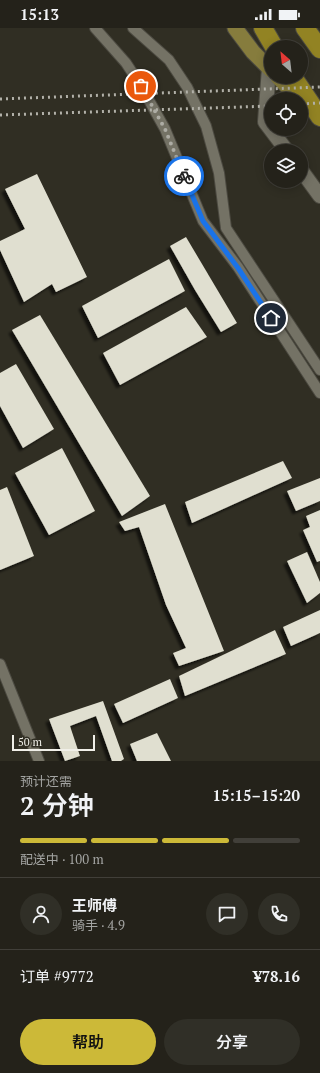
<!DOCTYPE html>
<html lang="zh">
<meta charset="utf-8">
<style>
body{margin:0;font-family:"PT Serif","Noto Sans SC",serif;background:#302f27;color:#f1f3f6;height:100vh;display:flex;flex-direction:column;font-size:15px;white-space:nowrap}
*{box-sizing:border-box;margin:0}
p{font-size:13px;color:#a3a4a2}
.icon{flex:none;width:22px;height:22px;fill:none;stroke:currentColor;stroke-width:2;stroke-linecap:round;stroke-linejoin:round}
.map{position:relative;height:733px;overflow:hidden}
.sheet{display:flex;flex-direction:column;background:#24221a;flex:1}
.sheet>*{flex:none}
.needle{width:26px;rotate:332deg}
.tools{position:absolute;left:264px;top:12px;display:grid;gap:8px}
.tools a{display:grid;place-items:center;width:44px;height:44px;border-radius:50%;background:#24221a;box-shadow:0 2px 10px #0003,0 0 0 1px #413f39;font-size:20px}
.scale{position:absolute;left:12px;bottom:10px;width:83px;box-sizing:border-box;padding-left:4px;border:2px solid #f1f0e9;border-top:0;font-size:11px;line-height:14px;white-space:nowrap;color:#f1f0e9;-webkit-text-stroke:3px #302e23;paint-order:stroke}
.pin{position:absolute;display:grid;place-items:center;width:34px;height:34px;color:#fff;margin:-17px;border:2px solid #fff;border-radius:50%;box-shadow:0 1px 4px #0007}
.courier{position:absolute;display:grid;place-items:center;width:40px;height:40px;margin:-20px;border:3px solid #1a73e8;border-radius:50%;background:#fff;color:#222;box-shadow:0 1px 5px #0007}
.headline em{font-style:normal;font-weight:600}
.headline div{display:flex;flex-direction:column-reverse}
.headline{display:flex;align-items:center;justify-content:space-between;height:68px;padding:0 20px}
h1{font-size:26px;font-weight:600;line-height:30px}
.bar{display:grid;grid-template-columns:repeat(4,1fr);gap:6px 4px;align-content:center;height:48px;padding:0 20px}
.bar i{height:5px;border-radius:3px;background:#413f39}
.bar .on{background:#ccb938}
.bar p{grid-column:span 4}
.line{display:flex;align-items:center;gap:10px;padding:0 20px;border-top:1px solid #413f39}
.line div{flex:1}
.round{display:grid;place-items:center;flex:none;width:42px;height:42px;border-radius:21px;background:#302f27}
.cta{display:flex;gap:8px;margin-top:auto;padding:8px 20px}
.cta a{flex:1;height:46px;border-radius:24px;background:#ccb938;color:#111;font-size:16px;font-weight:600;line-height:46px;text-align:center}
.cta a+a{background:#302f27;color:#f1f3f6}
.status{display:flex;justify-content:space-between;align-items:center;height:28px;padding:0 20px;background:#24221a;direction:ltr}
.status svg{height:11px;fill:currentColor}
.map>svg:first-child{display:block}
</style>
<div class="status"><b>15:13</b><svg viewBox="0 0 49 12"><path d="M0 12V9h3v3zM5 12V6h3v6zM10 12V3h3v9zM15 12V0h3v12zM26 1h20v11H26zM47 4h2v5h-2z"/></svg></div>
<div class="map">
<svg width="320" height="733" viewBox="0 0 320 733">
<defs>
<filter id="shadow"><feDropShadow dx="-3.5" dy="3.5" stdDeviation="1" flood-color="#0009"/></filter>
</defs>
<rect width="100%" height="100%" fill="#302e23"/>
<g fill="#e0dfd0" filter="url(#shadow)">
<path d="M37,146L87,249L56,264L52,256L24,274L0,222V213L25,201L5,161Z"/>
<path d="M186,209L237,295L221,304L195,262L170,218Z"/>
<path d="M169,231L185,263L98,310L82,278Z"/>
<path d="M186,279L207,309L120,357L103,325Z"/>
<path d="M40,287L150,468L122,488L12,302Z"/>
<path d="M16,336L54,401L23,420L0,378V345Z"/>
<path d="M62,420L95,483L49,507L15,445Z"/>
<path d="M283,433L292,450L192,495L185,474Z"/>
<path d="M320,450V473L296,483L287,463Z"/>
<path d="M7,459L34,528L0,542V462Z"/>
<path d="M165,476L224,623L179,638L173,625L186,620L166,577L139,499L125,503L119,494Z"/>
<path d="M320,482V533L317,534L303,502L310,499L306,488Z"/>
<path d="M307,524L320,554V565L307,575L287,533Z"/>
<path d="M320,582V605L291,618L283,599Z"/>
<path d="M275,602L286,626L185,668L179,648Z"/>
<path d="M170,651L178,670L123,695L114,676Z"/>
<path d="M103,673L124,731L121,733H112L96,688L70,698L80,728L65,733L49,691Z"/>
<path d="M157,705L171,733H137L130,716Z"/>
</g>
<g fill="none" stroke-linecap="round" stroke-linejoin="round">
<defs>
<g id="street">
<path d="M95,0L126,35L141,58L165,101L203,193L238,239L320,365"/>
<path d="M133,0L169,32L187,59L206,98L219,145L226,200L320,342"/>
<path d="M0,636L39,733"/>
</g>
<g id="secondary">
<path d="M269,40L265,94L287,123"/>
<path d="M301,142L320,168"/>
</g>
<g id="primary">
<path d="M235,0L253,24L271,42"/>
<path d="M278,49L299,71"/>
</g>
<g id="highway">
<path d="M263,0L274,19"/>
<path d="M305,0L320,21"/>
<path d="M293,49L320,89"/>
</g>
</defs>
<use href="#street" stroke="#4c4a41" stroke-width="12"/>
<use href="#secondary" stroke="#4c4a41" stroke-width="16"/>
<use href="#primary" stroke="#4c4a41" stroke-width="17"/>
<use href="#highway" stroke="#4c4a41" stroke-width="20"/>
<use href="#street" stroke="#747265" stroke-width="10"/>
<use href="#secondary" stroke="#747265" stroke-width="14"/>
<use href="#primary" stroke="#867c3d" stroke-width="15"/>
<use href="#highway" stroke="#928323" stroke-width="18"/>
<g stroke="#b2b1a9" stroke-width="3" stroke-dasharray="2 4" stroke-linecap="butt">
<path d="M0,71L320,59"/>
<path d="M301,76L320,75"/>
<path d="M0,87L271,78"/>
</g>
</g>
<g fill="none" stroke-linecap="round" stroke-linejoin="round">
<path stroke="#adaca4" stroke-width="4" stroke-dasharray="0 7.2" d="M141,58L165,101L184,148"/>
<path stroke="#1a73e8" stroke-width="5" d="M184,148L203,193L238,240L271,290"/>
</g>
</svg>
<div class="tools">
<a><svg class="needle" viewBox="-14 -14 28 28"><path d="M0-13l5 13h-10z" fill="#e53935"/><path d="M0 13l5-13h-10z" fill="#a3a4a2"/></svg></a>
<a><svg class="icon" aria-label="locate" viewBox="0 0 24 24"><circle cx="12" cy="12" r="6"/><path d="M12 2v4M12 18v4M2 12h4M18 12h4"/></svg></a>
<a><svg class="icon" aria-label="layers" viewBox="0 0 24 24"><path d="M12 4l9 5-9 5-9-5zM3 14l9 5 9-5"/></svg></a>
</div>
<div class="scale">50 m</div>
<div class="pin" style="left:141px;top:58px;background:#ea580c"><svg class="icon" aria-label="bag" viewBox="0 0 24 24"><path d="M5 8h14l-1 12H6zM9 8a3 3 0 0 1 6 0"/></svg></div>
<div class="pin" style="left:271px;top:290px;background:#1f2937"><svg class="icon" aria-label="home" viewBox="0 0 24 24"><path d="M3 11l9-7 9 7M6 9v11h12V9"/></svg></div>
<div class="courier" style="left:184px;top:148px"><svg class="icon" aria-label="bike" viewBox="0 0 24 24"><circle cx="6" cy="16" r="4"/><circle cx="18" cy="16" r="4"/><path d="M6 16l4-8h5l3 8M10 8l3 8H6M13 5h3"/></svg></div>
</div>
<section class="sheet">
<div class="headline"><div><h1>2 分钟</h1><p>预计还需</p></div><em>15:15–15:20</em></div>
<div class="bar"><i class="on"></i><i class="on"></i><i class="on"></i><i></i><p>配送中 · 100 m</p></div>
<div class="line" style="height:72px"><a class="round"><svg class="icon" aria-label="person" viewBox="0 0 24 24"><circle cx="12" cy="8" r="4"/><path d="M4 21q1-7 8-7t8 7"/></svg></a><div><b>王师傅</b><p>骑手 · 4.9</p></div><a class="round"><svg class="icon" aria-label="chat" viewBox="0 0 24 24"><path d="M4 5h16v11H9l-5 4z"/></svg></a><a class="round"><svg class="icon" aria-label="phone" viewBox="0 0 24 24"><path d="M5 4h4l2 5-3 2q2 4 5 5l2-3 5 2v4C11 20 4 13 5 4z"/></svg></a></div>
<div class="line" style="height:52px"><div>订单 #9772</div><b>¥78.16</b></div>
<div class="cta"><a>帮助</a><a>分享</a></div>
</section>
